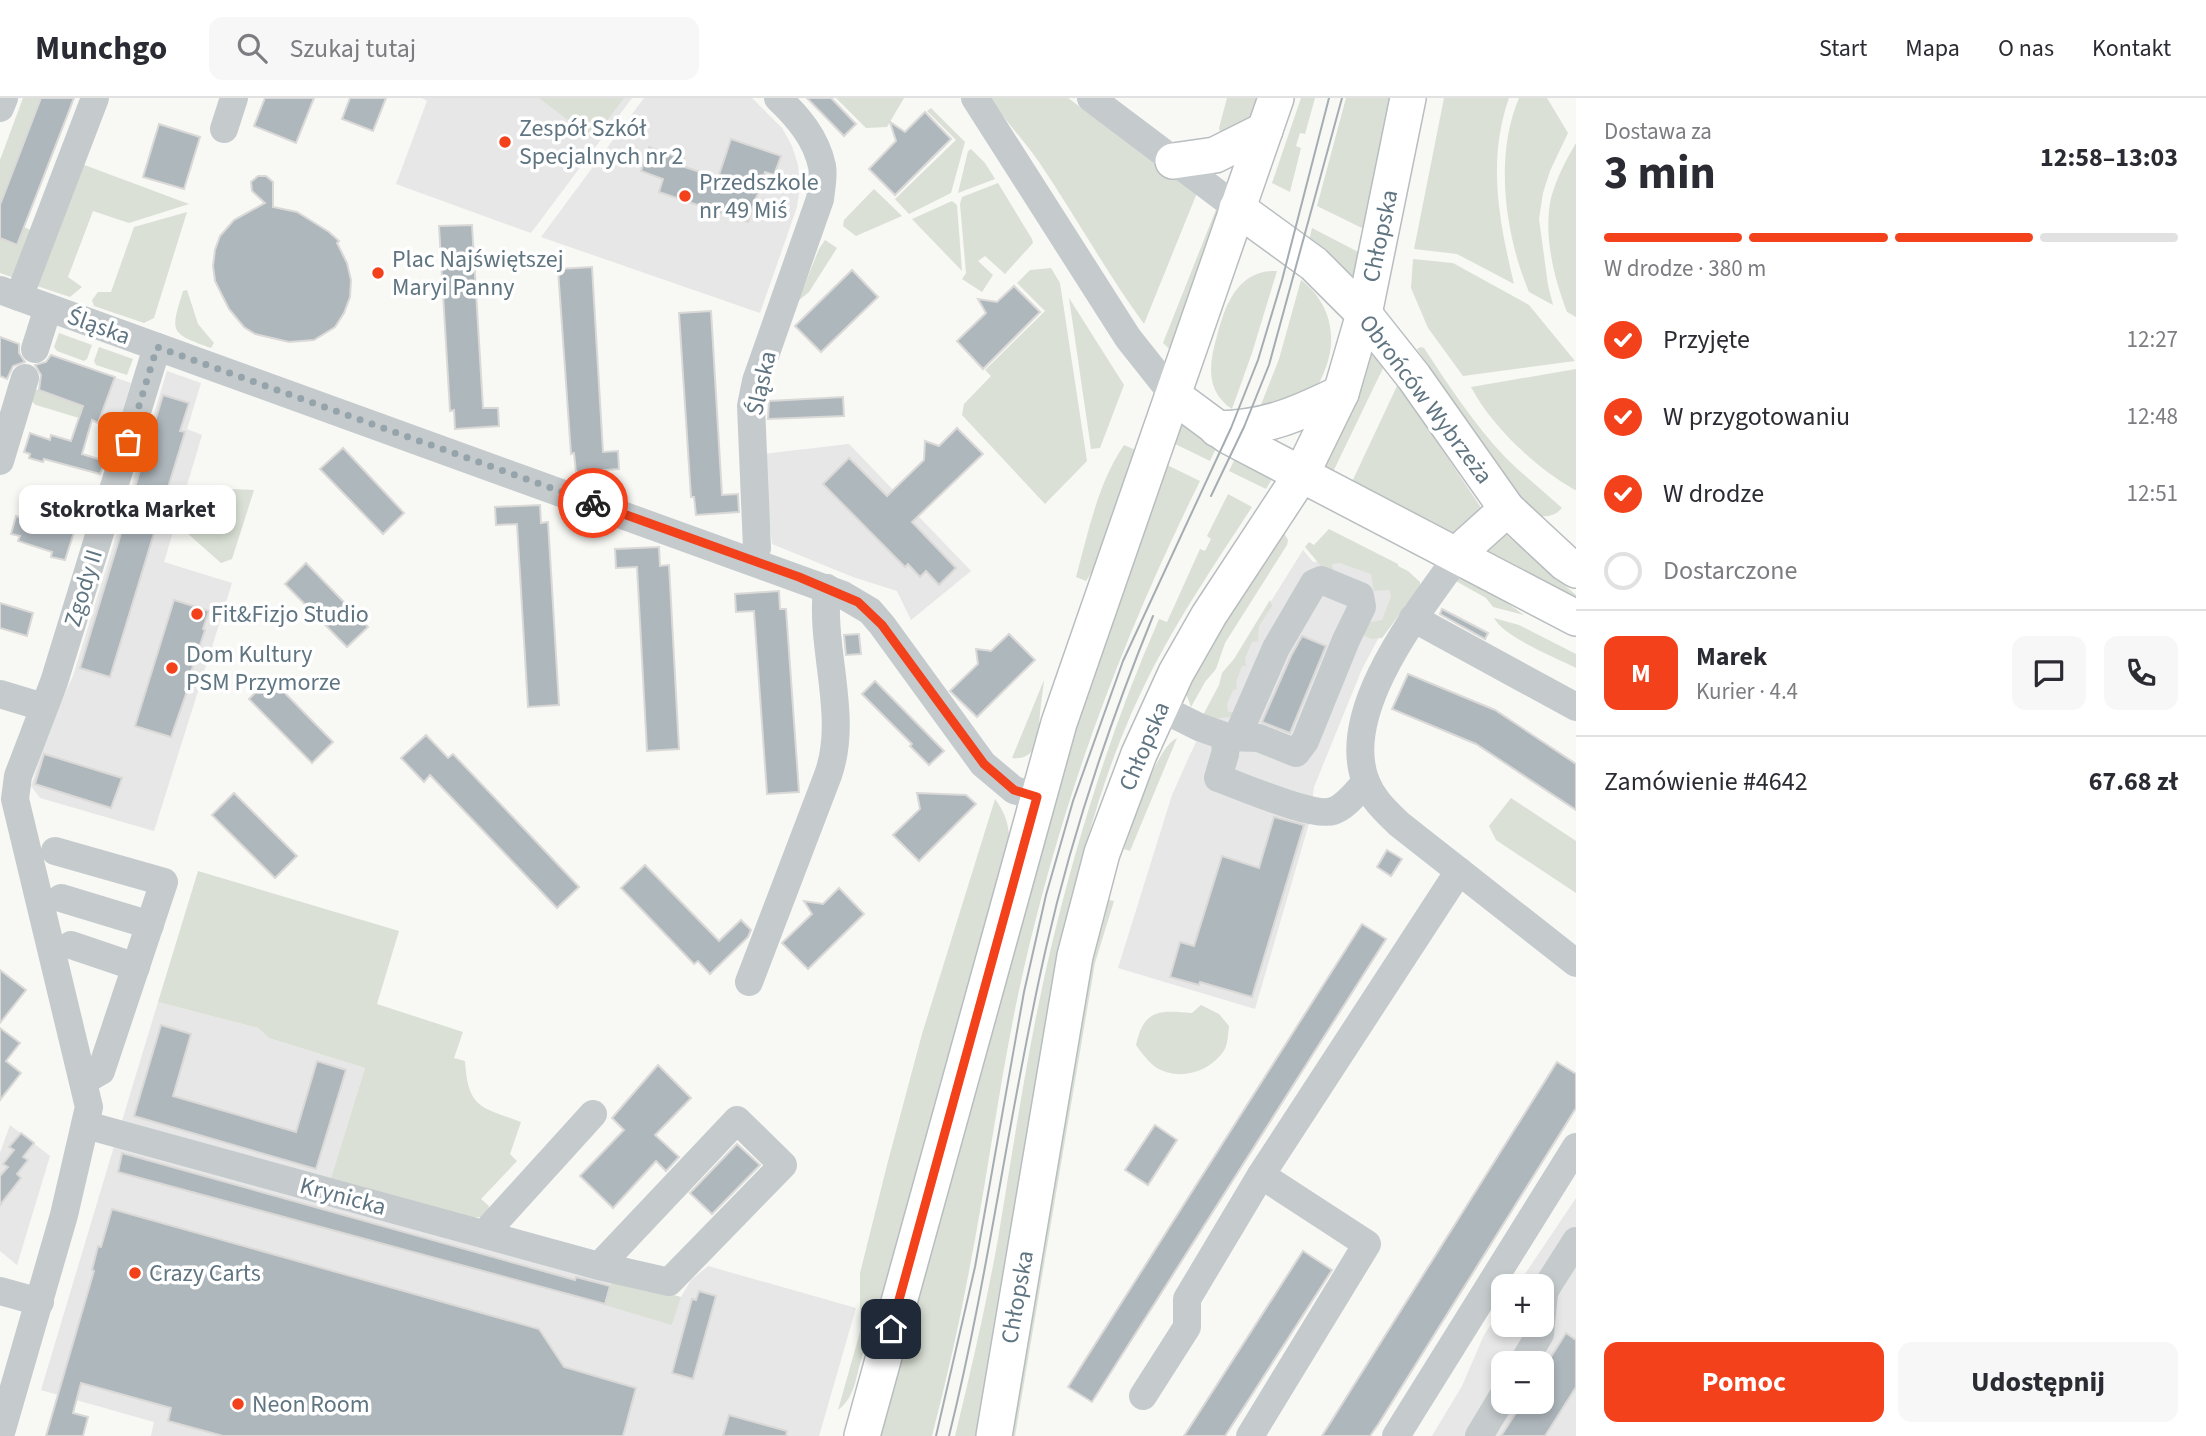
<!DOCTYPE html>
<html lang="pl">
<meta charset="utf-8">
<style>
body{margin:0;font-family:"Source Sans 3",sans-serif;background:#f7f7f7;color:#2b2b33;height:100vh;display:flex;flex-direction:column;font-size:26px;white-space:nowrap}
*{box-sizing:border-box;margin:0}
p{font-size:23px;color:#7c7c81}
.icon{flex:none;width:38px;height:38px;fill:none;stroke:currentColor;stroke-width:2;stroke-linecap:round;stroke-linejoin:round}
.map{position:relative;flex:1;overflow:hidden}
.side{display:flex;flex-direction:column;background:#fff;width:630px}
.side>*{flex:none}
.tools{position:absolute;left:1491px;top:1176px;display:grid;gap:14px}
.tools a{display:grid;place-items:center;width:63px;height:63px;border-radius:14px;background:#fff;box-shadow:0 4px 10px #0003;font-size:35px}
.pin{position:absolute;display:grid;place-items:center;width:60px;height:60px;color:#fff;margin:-30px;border-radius:14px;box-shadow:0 4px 10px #0006}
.courier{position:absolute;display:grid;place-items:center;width:70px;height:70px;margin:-35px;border:5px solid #f2411b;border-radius:50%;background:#fff;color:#222;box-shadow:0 2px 9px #0007}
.bubble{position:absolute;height:49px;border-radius:14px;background:#fff;box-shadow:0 4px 10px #0003;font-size:23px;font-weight:700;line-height:49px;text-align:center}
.headline em{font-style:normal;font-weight:700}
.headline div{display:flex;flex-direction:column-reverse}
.headline{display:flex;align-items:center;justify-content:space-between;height:119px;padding:0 28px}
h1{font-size:46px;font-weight:700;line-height:52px}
.bar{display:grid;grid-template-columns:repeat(4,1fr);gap:10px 7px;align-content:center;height:84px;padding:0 28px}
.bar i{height:9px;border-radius:5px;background:#e1e1e2}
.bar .selected{background:#f2411b}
.bar p{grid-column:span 4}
.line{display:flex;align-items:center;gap:18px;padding:0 28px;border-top:2px solid #e1e1e2}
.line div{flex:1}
.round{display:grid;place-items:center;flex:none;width:74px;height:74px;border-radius:14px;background:#f7f7f7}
ol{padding:0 28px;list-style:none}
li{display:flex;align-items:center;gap:21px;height:77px}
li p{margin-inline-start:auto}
li .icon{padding:7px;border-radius:50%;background:#f2411b;color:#fff;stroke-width:4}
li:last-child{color:#7c7c81}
li i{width:38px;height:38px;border:4px solid #e1e1e2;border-radius:50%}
.cta{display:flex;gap:14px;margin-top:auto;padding:14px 28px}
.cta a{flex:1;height:80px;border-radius:14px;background:#f2411b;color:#fff;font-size:28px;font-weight:700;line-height:80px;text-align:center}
.cta a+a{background:#f7f7f7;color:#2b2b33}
header{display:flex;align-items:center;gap:42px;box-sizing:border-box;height:98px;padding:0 35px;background:#fff;border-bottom:2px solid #e1e1e2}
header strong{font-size:33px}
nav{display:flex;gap:38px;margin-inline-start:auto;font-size:24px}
.search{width:490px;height:63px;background:#f7f7f7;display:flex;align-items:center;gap:18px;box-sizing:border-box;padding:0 24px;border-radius:14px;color:#7c7c81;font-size:26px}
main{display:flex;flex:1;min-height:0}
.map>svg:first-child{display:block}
</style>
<header>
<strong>Munchgo</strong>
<div class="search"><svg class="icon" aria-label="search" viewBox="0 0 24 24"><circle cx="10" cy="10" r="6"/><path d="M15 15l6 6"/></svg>Szukaj tutaj</div>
<nav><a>Start</a><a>Mapa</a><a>O nas</a><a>Kontakt</a></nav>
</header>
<main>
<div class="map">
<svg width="1576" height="1338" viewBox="0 0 1576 1338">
<rect width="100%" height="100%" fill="#f8f8f5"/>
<g fill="#e6e7e6" fill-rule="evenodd">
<path d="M422,0H632L531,135L396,86L427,3Z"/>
<path d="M644,0H752L782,30L792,48L798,67L800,88L797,109L760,215L541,139Z"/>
<path d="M96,273L131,285L117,331L80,318Z"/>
<path d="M167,273L201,285L187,331L202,337L164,464L232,485L154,733L40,700L31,688L50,627L73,578Z"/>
<path d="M849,346L971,473L911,522L897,493L853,479L772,446L763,356Z"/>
<path d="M1303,452L1313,464L1342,461L1393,480L1395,499L1378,541L1362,571L1314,689L1310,722L1255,911L1118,870L1172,697L1189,659L1235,561Z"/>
<path d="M158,904L258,930L269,940L365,970L331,1080L122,1023Z"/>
<path d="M10,1027L50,1058L17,1167L0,1153V1055Z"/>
<path d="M115,1045L614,1178L672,1227L681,1199L691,1182L708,1168L856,1210L819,1338H151L154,1324L41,1292Z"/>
<path d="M1576,1100V1338H1432L1462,1288L1484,1237L1503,1209V1227H1542V1188H1517ZM1503,1265H1542V1304H1503Z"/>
</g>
<g fill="#dae0d5">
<path d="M23,0H41L0,107V62Z"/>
<path d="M539,0H624L593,41Z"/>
<path d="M836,0H904L887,29L866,30Z"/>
<path d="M990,0H1068L1197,95L1144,226C1106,174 1075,117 1039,64C1024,42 1005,23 990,0Z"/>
<path d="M1227,0H1263L1255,19L1221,37L1219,30Z"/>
<path d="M1301,0H1315L1305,36L1300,35L1296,48L1301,50L1290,94L1272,85Z"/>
<path d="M1346,0H1394L1368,133L1317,108Z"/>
<path d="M1444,0H1509C1487,63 1499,123 1514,186L1457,156L1414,151Z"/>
<path d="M1519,0H1547L1568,35L1550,73L1543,95L1539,121L1548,187L1553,207L1529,194C1505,137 1494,58 1519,0Z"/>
<path d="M931,10L965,44L951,95L909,116L895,101L956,42L927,13Z"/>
<path d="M1576,45V219L1567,214C1554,180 1543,137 1551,100C1556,81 1566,62 1576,45Z"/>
<path d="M971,51L985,65L995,81L958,95L968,53Z"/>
<path d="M79,65L189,106L129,125L93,113L68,179L82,189L70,199L34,187Z"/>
<path d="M998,85L1032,141L1033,145L1005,176L985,158L978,163L993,177L982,194L962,181L966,175L960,106L962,99Z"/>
<path d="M874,91L902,118L856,138L843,128L844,122Z"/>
<path d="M952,103L957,107L962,173L912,121Z"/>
<path d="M1217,109L1224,115L1174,255L1163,245Z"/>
<path d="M187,114L154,220L144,225L94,208L92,202L98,194H111L134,129Z"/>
<path d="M24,129L35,134L17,181L0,175V140L17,147Z"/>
<path d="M1312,130L1366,158L1360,190L1308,147Z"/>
<path d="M825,142L837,150L809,194L798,203L819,151Z"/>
<path d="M1413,161L1453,165L1529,207L1575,263L1463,278L1428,230L1411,190Z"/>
<path d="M1051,170L1060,185L1087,363L1045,406L962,317L964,306L991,278L985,272L1045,213L1017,185L1030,172Z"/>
<path d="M1277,173L1252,255L1232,311C1205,293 1209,265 1217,238C1225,207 1238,171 1277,173Z"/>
<path d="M1301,182C1329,203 1338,237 1326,269C1323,277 1319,288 1312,293C1299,303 1273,311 1257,317L1279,261Z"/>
<path d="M187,192L198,226L214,245L211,250C170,235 170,235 183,193Z"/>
<path d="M1069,200L1124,287L1100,350L1091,351Z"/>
<path d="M59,235L92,247L87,261L84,263L57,253L54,249Z"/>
<path d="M99,249L133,261L127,277L96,267L94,263Z"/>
<path d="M1421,249L1424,250C1449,288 1474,326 1505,359C1523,377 1543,393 1562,410C1555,418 1548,419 1537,418C1489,369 1455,308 1417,251Z"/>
<path d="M1371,250L1385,266L1331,378L1319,372Z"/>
<path d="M1576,271V392H1575C1537,371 1491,328 1471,289Z"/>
<path d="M1398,286L1482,411L1457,440L1350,388Z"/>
<path d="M30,289L43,294L69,295L66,302L83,308L79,320L36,307L30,302Z"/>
<path d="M1178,318L1218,346L1210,363L1169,343Z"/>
<path d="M1124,347L1138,353L1099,463L1086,483L1076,479C1088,435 1098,385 1124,347Z"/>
<path d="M1237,356L1275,376L1266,391L1229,373Z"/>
<path d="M1161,364L1200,383C1121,543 1064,696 1024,870C1001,970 989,1072 969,1173C959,1228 946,1283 932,1338H873L1049,700Z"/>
<path d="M188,389L254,392L232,461L221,465L177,426Z"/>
<path d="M1228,396L1252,409C1218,461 1183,513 1154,568C1112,649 1085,737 1068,827L981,1338H955C971,1273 986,1207 998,1141C1014,1045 1028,948 1050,854C1077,740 1112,628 1159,521L1167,524L1200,451L1205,453L1211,441L1207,438Z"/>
<path d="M1329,431L1398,466V468L1408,473L1420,484V489L1382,540L1371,541L1363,537L1366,525L1382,522L1391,499L1390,492L1374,493L1371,476L1340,465L1332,466L1334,478L1327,475L1305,449L1309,444L1314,447Z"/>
<path d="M1284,435L1288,442L1287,447L1225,545L1216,571L1205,584L1191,609L1184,590Z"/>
<path d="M1504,435L1576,497V506L1479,451Z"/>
<path d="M1464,478L1475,482L1524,517L1493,509L1486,500L1454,482Z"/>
<path d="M1270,502L1272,508L1259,528L1258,543L1252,544L1245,560L1246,568H1242L1236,584L1237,591L1233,592L1227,606L1228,614H1238L1236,618L1213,621L1202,619L1219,587L1222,575L1234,561Z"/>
<path d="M1494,520L1519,527L1576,556V570C1555,559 1505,540 1494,520Z"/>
<path d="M1044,582C1043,593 1041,604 1040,615C1038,634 1040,663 1012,660Z"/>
<path d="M1177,640L1130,753L1124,751C1133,726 1155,650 1177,640Z"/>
<path d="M1511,700L1576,743V795L1496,742L1489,728Z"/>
<path d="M995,701C1006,716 1010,729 1009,748L873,1238C854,1259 862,1295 838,1312L860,1234V1175L887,1067L922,936Z"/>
<path d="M198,773L399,833L377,906L463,934L454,960L465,963C468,1010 480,1009 521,1024L510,1056L517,1063L481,1101L489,1108L487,1118L474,1120L331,1080L365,970L269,940L258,930L158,904Z"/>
<path d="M1109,802L1114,803L1095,865L1015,1338H1004L1086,865L1100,834Z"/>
<path d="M1201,907L1219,916L1229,928C1228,936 1228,948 1223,954C1208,975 1177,984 1154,968C1147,962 1141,954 1136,947C1144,911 1159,912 1192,915Z"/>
<path d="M613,1180L681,1199L672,1227L605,1207Z"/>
</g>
<g fill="#aeb7bc" stroke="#dad9d7" stroke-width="2">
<path d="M41,0H74L17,147L0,140V107Z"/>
<path d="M265,0H314L296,45L254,28Z"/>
<path d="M350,0H386L373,33L342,21Z"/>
<path d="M807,0H831L856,26L844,38Z"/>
<path d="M925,14L951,41L895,97L869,71L896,43L890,24L905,34Z"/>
<path d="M159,26L200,39L184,91L143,79Z"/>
<path d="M731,41L781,58L774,77L765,74L748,124L659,94L663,81L641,73L649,49L684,61L682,68L718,80Z"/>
<path d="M258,78H266L273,84V109L297,114L329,134L339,143L337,145L347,165L351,182L350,199L344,215L335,229L314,242L289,244L255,236L244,229L229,211L215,183L213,168L215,152L220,138L234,122L265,105L252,93L251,84Z"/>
<path d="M472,127L483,310H498L499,328L455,331L454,312L450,313L439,128Z"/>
<path d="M592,169L603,354L618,353L619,371L576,374L574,355L571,356L558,171Z"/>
<path d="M852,172L878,199L821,254L795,228Z"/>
<path d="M1014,188L1040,214L983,271L957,243L986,215L978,201L997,204Z"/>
<path d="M711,213L722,397L738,396L739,414L696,417L694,399H691L679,215Z"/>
<path d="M0,239L19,246V255L25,264L13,268L7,281L0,278Z"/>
<path d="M51,257L115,279L98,325L92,322L82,356L105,363L100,376L44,361L43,364L29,360L30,356L24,354L30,335L50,342L51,337L71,343L83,308L39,292L41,277L35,267L46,264Z"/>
<path d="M163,297L189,305L180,333L185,334L110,579L80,570Z"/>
<path d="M843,299L844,318L768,321L769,303Z"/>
<path d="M957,330L983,356L912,424L956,470L939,487L926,473L920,479L908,466L905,469L823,386L849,360L887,398L924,362L925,343L939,348Z"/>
<path d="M343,350L404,415L383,436L320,371Z"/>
<path d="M540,407L541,425L548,424L559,607L528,609L517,426L496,427L495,409Z"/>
<path d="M16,418L59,431L61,424L76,428L65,462L51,459L52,454L18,443L20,438L11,436Z"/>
<path d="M659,449L660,468L669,467L679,651L647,653L637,469L616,470L615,451Z"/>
<path d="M306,465L368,529L347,549L285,486Z"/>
<path d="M779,493L780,511H786L799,694L767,696L754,513L736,514L735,496Z"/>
<path d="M174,502L209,513L203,531L205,532L185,592L187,593L171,639L135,628Z"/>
<path d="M0,505L33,515L27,538L0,530Z"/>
<path d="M1442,511L1488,535L1485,541L1440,516Z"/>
<path d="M859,536L861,556L846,557L844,537Z"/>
<path d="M1009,536L1035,562L977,619L950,593L978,566L976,551L991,553Z"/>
<path d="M1302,538L1326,548L1290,635L1262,624L1291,558Z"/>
<path d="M1408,576L1495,612L1576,666V712L1476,646L1392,611Z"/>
<path d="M270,580L333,644L312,665L249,601Z"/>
<path d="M875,583L944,653L929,667L910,648L912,646L862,596Z"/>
<path d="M426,637L448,660L453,656L579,789L557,810L430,677L424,684L401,660Z"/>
<path d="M44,656L122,680L111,710L35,686Z"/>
<path d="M234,695L297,758L275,780L212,717Z"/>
<path d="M917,695L966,697L976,706L919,763L893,737L920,711Z"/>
<path d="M1274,719L1304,727L1252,899L1200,884L1199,887L1170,879L1180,844L1194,848L1222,758L1259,770Z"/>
<path d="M1387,752L1402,761L1391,778L1377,769Z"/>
<path d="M645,767L719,843L741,822L751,832L748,839L710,876L698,863L694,866L621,790Z"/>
<path d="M839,790L864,816L808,871L782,845L812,816L804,803L823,806Z"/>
<path d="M1362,826L1386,841L1092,1304L1068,1289Z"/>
<path d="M0,872L26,892L0,925Z"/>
<path d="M161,927L191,936L173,998L296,1034L317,963L346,972L316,1071L134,1018Z"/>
<path d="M0,930L20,945L6,963L21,975L0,1002Z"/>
<path d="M1557,964L1576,976V1010L1379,1325L1370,1338H1322Z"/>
<path d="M658,967L691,1000L655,1037L679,1059L666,1073L656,1063L613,1110L580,1078L624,1032L612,1020Z"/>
<path d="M1155,1027L1177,1042L1148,1087L1125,1072Z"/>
<path d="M21,1035L34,1045L23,1059L28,1062L17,1076L21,1080L0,1107V1078L8,1069L3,1066L14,1052L9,1049Z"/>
<path d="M737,1046L760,1067L712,1116L690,1095Z"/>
<path d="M122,1055L575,1182L576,1179L610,1188L605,1206L118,1074Z"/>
<path d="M112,1111L539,1231L564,1269L636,1290L623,1338H223L168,1323L171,1310L81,1285L73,1315L88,1319L83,1338H46L94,1173L92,1172L98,1148L101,1149Z"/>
<path d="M1303,1153L1332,1172L1251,1298L1225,1338H1184Z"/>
<path d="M699,1193L716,1198L693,1281L672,1275L692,1201L696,1202Z"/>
<path d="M1566,1235L1576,1242V1289L1545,1338H1501L1523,1304H1542V1273Z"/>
<path d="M729,1317L787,1333L786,1338H723Z"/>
</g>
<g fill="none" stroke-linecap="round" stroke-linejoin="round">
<defs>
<g id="major">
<path d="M1173,63L1215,57L1265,32"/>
<path d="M1237,110L1314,166L1364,216L1414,279L1507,411L1565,465L1576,472"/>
<path d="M1174,298L1228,338L1576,520"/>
<path d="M1217,331C1267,330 1298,316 1341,295"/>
<path d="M1458,458L1467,447L1507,411"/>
<path d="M862,1338L1059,625L1276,0"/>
<path d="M994,1338L1075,858L1102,755L1139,656L1176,575L1209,517L1301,377L1341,295L1364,216L1408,0"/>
</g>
</defs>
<use href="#major" stroke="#b8bdc0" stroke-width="38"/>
<g stroke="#c5cacd" stroke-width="28">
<path d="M975,0L1128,240L1174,298"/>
<path d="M1091,0L1237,110"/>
<path d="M0,10L4,0"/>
<path d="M224,31L234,0"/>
<path d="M0,192L843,497L870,513L882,527L983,666L1014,692L1037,699"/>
<path d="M19,199L95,0"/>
<path d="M35,251L48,210"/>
<path d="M0,363L25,280"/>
<path d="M1458,458C1419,513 1338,613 1366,684C1373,702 1387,714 1399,726L1576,865"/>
<path d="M752,462L757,450L751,308L756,283L820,101C821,91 824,78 822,68C816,40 798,19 778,0"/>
<path d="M1413,520L1576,609"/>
<path d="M0,596L43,609"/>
<path d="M1159,609L1199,629L1227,639L1259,640L1296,655L1305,643L1346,542L1362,509L1360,498L1321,482L1314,485L1276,550L1237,639"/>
<path d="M1227,639L1225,656L1218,680C1241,688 1313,720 1333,713C1346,709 1357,693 1366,684"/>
<path d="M55,753L164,784L101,973L84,983"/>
<path d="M61,800L150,827"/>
<path d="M71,847L136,869"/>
<path d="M749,884L828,677C849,619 820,551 827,490"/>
<path d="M86,1027L599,1168L669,1184L783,1067L737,1022L599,1168"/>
<path d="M484,1136L593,1016"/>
<path d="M0,1193L40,1204"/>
<path d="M1523,1265L1540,1236L1544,1195L1548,1187L1576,1143"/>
<path d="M1143,1298L1187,1229V1201L1261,1077"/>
<path d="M0,1338L64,1117L89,1009L15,701L18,678L54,584L157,249"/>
<path d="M1250,1338L1367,1146L1261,1077L1459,773"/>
<path d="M1396,1338L1576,1049"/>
<path d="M1479,1338L1503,1298"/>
</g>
<use href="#major" stroke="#fff" stroke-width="35"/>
<g stroke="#a5adb2" stroke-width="2">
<path d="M1211,398L1244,329L1269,267L1342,0"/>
<path d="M936,1338L975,1169L1024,894L1046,797L1073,703L1123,563L1231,330L1258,262L1282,182L1329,0"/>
<path d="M949,1338C989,1177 1009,1012 1046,850C1072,736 1109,626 1153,518"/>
</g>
</g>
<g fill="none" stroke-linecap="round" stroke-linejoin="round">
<path stroke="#95a3aa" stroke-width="7" stroke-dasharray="0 12.6" d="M128,344L157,249L593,405"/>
<path stroke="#f2411b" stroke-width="9" d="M593,405L799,479L858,504L882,527L984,666L1014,692L1037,699L891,1231"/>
</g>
<g fill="#f2411b" stroke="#fff" stroke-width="2.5">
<circle cx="505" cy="44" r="7"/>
<circle cx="685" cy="98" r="7"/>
<circle cx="378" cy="175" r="7"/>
<circle cx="197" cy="516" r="7"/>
<circle cx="172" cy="570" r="7"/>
<circle cx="135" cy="1175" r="7"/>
<circle cx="238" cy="1306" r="7"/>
</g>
<g text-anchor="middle" stroke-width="7" stroke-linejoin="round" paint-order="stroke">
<g font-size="24" fill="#607582" stroke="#fff" text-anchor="start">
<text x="519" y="38">Zespół Szkół<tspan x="519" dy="28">Specjalnych nr 2</tspan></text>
<text x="699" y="92">Przedszkole<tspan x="699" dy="28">nr 49 Miś</tspan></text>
<text x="392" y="169">Plac Najświętszej<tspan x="392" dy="28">Maryi Panny</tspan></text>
<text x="211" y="524">Fit&amp;Fizjo Studio</text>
<text x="186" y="564">Dom Kultury<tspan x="186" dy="28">PSM Przymorze</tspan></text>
<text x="149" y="1183">Crazy Carts</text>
<text x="252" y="1314">Neon Room</text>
</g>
<g font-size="24" fill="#607582" stroke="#fff">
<text transform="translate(1380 138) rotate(-78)" y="8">Chłopska</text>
<text transform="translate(99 228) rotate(20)" y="8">Śląska</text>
<text transform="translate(761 285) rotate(-77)" y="8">Śląska</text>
<text transform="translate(1426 301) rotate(53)" y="8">Obrońców Wybrzeża</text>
<text transform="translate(83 490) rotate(-73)" y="8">Zgody II</text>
<text transform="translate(1144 648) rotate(-67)" y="8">Chłopska</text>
<text transform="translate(343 1098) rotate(15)" y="8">Krynicka</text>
<text transform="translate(1017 1199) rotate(-80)" y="8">Chłopska</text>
</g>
</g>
</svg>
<div class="tools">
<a>+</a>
<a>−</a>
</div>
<div class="pin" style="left:128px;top:344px;background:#ea580c"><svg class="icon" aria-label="bag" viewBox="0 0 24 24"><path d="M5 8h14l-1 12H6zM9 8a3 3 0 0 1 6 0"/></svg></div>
<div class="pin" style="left:891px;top:1231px;background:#1f2937"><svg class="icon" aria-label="home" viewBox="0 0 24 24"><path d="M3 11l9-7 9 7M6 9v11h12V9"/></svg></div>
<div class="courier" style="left:593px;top:405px"><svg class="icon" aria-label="bike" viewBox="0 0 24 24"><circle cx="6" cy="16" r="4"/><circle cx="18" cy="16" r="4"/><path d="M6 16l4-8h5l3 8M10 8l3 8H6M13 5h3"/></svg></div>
<div class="bubble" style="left:19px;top:387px;width:217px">Stokrotka Market</div>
</div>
<section class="side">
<div class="headline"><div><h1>3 min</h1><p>Dostawa za</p></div><em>12:58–13:03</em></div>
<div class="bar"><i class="selected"></i><i class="selected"></i><i class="selected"></i><i></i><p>W drodze · 380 m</p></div>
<ol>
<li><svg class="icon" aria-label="check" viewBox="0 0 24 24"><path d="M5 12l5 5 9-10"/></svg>Przyjęte<p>12:27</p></li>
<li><svg class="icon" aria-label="check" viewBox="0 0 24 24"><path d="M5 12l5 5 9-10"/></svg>W przygotowaniu<p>12:48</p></li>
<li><svg class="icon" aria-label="check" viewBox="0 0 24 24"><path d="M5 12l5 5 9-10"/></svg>W drodze<p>12:51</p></li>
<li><i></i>Dostarczone</li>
</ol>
<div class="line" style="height:126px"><b class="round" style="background:#f2411b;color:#fff">M</b><div><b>Marek</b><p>Kurier · 4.4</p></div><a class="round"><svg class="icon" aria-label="chat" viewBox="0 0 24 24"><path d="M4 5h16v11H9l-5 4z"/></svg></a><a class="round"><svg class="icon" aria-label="phone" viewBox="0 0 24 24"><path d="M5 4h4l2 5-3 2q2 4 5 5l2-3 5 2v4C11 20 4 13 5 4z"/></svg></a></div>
<div class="line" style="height:91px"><div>Zamówienie #4642</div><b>67.68 zł</b></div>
<div class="cta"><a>Pomoc</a><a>Udostępnij</a></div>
</section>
</main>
